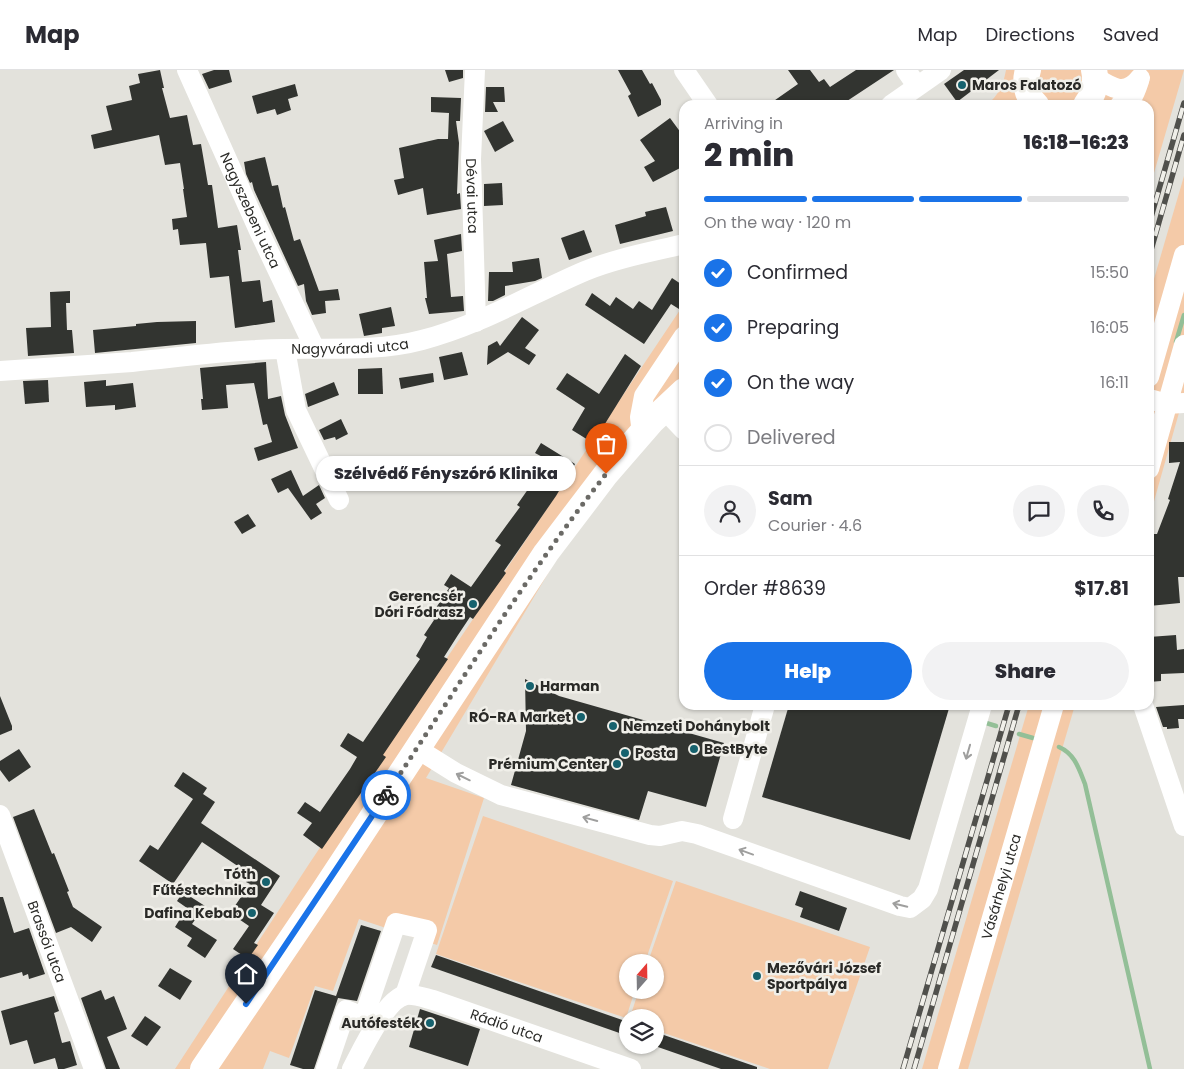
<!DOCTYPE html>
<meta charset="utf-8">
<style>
body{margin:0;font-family:Poppins,sans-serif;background:#f2f2f3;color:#2b2b33;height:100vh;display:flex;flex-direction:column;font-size:19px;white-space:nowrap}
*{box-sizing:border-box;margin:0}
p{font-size:16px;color:#7c7c81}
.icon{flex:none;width:28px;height:28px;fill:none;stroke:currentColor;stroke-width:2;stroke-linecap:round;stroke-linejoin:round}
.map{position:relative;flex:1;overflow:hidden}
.details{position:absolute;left:679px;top:30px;width:475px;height:610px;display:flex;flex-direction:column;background:#fff;border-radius:15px;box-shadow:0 1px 4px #0004}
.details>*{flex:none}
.needle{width:32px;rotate:20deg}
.controls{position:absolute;left:619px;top:884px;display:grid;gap:10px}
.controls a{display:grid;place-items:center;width:45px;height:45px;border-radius:50%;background:#fff;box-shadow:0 1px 4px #0004;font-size:25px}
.pin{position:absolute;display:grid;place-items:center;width:42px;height:42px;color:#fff;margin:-51px -21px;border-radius:50% 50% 50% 0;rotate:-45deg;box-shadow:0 0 5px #0007}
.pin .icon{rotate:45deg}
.courier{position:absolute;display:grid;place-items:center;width:50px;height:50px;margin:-25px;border:4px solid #1a73e8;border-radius:50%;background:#fff;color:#222;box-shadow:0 1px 6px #0007}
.bubble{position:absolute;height:35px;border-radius:18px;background:#fff;box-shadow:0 1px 4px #0004;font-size:16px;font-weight:800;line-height:35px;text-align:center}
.summary em{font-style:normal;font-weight:800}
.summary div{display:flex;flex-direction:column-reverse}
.summary{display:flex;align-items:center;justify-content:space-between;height:85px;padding:0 25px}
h1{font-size:32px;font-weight:800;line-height:38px}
.bar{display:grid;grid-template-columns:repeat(4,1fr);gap:8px 5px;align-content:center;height:60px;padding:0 25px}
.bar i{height:6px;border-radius:4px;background:#e1e1e2}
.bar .on{background:#1a73e8}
.bar p{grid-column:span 4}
.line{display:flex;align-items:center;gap:12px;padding:0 25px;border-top:1px solid #e1e1e2}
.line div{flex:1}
.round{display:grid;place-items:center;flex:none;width:52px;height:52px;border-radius:26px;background:#f2f2f3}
ol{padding:0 25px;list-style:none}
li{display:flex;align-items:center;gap:15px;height:55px}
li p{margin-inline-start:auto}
li .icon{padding:5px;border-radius:50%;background:#1a73e8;color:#fff;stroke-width:4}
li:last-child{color:#7c7c81}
li i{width:28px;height:28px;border:2px solid #e1e1e2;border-radius:50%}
.primary-button{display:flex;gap:10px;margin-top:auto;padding:10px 25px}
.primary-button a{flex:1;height:58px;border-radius:30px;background:#1a73e8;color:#fff;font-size:20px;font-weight:800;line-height:58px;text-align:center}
.primary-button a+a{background:#f2f2f3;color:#2b2b33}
header{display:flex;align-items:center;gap:30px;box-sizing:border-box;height:70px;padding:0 25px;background:#fff;border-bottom:1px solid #e1e1e2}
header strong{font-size:24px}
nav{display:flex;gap:28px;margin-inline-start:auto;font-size:18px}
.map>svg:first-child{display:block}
</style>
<header>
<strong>Map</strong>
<nav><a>Map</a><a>Directions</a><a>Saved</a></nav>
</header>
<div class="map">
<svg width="1184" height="999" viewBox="0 0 1184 999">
<rect width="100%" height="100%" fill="#e3e2dc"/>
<g fill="#f4caa8">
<path d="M1006,0H1184L1149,120V35H987C999,24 1003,16 1006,0Z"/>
<path d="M1184,106V325L1149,449V226Z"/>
<path d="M684,234V334L624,400L556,490L426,708L484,728L437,875L359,849L333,921L315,916L289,988L270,981L263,999H175L309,794Z"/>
<path d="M1029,635H1075L968,999H922Z"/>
<path d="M483,746L673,811L645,892H628V920H635L626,948L436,884Z"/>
<path d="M676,811L870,877L828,999H770L655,960V948L630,947L639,920H655V892H648Z"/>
</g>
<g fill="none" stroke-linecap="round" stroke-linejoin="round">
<g stroke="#93bf97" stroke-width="4.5">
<path d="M1176,272L1184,245"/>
<path d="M983,652L996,656"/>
<path d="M1019,664L1033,668"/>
<path d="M1059,677C1075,684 1079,699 1085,714L1150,999"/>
</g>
</g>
<g fill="#323430">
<path d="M160,0L164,18H162L170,48L187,45L193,75L201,74L208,115H212L218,158L237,155L241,180H238L242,212L260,210L263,232L272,230L275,252L235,258L229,206L210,208L206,173L180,175L178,159L173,160L172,149L187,147L183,119H184L180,93L165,95L159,65L94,79L91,65L112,60L106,36L132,30L129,16L140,13L138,4Z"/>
<path d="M214,0H229L232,12L209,19L202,4Z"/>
<path d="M445,0H463V8L449,12Z"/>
<path d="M618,0H642L650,14L652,13L661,30V35L638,47L628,26L631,24Z"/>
<path d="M788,0H810L819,12L824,9L830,17L856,0H894L841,35H768L798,14Z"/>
<path d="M964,0H999L957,32L944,14Z"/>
<path d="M295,14L298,26L288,29L291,40L277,45L275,39L257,44L252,26Z"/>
<path d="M486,17H504L505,32H493L498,42H485Z"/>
<path d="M431,27L461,28L460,51H456L459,73L457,124L460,123L461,139L427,145L423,118L398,125L394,110L404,108L399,78L438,69H448L449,43L431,42Z"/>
<path d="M670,48L684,67V96L653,112L644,97L655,91L640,70Z"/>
<path d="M503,51L514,71L495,82L484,61Z"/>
<path d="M265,87L272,116L278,115L283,138L285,137L294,171L300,169L319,221L338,219L340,230L325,231L326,243L312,245L306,231L304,214L298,216L254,120L252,112L250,113L246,104L244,92Z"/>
<path d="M502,113L503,135L484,136V114Z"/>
<path d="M666,137L673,161L620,174L615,155L646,146L645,142Z"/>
<path d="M584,160L592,182L569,190L561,168Z"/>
<path d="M461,164L462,181L447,184L451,227L463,226L464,241L429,244L425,228H427L424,192L438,191L434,170Z"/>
<path d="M539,188L542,208L535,211L505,216V225L493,231H488L489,202H513L512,192Z"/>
<path d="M672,208L684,216V232L679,239L671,234L644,274L585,235L592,223L610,236L616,227L633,239L639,231L652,240Z"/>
<path d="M70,221V233H66L67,260H72L74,283L28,286L26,258L51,257L50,222Z"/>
<path d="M391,237L395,256L382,258V263L364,266L359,244Z"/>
<path d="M522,247L539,260L525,278L536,285L529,295L508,282L487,295L488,276L497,271L500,276Z"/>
<path d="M196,251V273L95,283L93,260L136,256V254L157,252Z"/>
<path d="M462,282L468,305L444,310L439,287Z"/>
<path d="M625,284L641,296L593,373L572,360L585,338L556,319L567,303L599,324Z"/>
<path d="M266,292L268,329L281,326L285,345L298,378L258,391L254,378L272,372L267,354L263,355L254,313L226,315L228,338L202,340L201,329H203L200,298Z"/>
<path d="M382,298L383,324H358V299Z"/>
<path d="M433,303L434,312L401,319L399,308Z"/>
<path d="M48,310L49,332L25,334L23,311Z"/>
<path d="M106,310V316L133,313L136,337L115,340V335L86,337L84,312Z"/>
<path d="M334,312L339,325L308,337L305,324Z"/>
<path d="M341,349L348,364L336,370L335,367L324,370L319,360Z"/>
<path d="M1169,372H1184V507H1178L1180,533L1149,536V499L1150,495L1154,494L1153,464H1157L1170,430L1168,429L1180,392L1169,393Z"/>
<path d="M541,373L575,394L556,426L504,501L506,503L473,549L470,547L458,565L444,587L448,589L383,685L386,687L322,779L303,765L312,753L297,743L305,732L320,742L350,699L357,687L340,676L348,663L363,672L420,589L416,586L427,567L424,565L434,550L430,547L449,518L444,515L451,504L471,517L501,475L495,471L520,437L517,435L531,415L536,418L552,392L535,383Z"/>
<path d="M345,388L359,415L348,421L335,393Z"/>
<path d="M291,400L303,426L319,415L325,428L316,434L322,443L311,450L288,418L278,423L271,409Z"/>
<path d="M248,444L256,456L242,464L234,452Z"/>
<path d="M1176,565L1177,580L1184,579V603L1161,604V611L1149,612V567Z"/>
<path d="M525,609L559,626L724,673L706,737L648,721L639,750L511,715L526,661Z"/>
<path d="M0,626L12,656V660L0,665Z"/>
<path d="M789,635H950L910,770L762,727Z"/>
<path d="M1184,635V649H1178L1179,658L1167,659V657H1163L1156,637Z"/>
<path d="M19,679L31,697L9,712L0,700V691Z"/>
<path d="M183,702L207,718L203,724L215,732L201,753L280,806L261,835L274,843L254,873L258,875L248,889L233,879L249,856L230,843L250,814L246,812L251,805L202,772L173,814L139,791L150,775L158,780L193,729L174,716Z"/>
<path d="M34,739L52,784L54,783L69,821L67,822L73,837L102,857L92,872L71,857L56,863L13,747Z"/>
<path d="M800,821L847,838L839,861L800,847L803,838L795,835Z"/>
<path d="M183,822L205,836L192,854L217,870L205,888L187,876L192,868L175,857L187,838L177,831Z"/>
<path d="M0,827H3L14,863L29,858L45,904L29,909L28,904L23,906L22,902L0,908Z"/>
<path d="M361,855L381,861L357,931L338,928L314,999H303L290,995L315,920L336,926Z"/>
<path d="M436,885L628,952V966L431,897Z"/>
<path d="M170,898L192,911L180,930L158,916Z"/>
<path d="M101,920L105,930L114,926L127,959L107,967L120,999H106L81,928Z"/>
<path d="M54,926L59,941L54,943L62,973L70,971L77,995L64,999H58L55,988L34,994L27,970L10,975L1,941Z"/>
<path d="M420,939L480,959L468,996L409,977Z"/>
<path d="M145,946L161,957L147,976L131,966Z"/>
<path d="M655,962L757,997V999H721L655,976Z"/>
</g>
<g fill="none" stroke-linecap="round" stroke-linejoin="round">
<g stroke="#fff" stroke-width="20">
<path id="s1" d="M187,0L259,161L315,279"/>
<path id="s2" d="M475,0L471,89L476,252"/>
<path d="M684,0L708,35"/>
<path d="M906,0L917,16"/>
<path d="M1095,7C1112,18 1125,27 1140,8"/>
<path d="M891,35L941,0"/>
<path d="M1120,35C1133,31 1135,23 1139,11"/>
<path d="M285,279L296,340L339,430"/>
<path id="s3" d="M0,301C44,298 88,295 132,292C173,288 215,282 256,280C310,276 370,284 422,270C480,255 531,224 585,201C617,188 651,182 684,174"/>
<path d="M1149,307L1184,185"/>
<path d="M1149,329L1167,334L1184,333"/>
<path d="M664,339L684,360"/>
<path d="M642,364L640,347L644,326L684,266"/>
<path d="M1149,399L1184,275"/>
<path d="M1143,635L1184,756"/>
<path d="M416,678L456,703L501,725L650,765L660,766L682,761L697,764L900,836L910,838L922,829L928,819L982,635"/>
<path id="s4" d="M0,745L94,999"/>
<path d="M733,749L765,635"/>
<path d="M326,999L346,940L364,947L396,853L427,860L405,925"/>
<path id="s5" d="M352,999C361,982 386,928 406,925C415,924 425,928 433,930L631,999"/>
<path id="s6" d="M948,999L1054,635"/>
</g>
<g stroke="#fff" stroke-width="26">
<path d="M1028,0C1024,13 1027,26 1036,35"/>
<path d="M1086,35C1094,24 1097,13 1094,0"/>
<path d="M203,999L323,822L546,483L606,404L652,351L684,321"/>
</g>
<defs>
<g id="rail">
<path d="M1149,154L1184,33"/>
<path d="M1149,187L1184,65"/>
<path d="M903,999L1009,635"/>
<path d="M914,999L1019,635"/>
</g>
</defs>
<use href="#rail" stroke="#50504c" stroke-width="5.5"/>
<use href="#rail" stroke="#f0efe9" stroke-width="4" stroke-dasharray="11" stroke-linecap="butt"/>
</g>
<defs><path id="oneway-shaft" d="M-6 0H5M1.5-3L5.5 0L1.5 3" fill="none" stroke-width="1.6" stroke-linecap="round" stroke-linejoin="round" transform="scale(1.25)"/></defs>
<g stroke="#9f9f9e">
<use href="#oneway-shaft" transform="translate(968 682) rotate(106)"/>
<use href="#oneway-shaft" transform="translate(463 707) rotate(-154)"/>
<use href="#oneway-shaft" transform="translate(590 749) rotate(-165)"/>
<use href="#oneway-shaft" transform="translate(746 782) rotate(-160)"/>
<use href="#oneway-shaft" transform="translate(900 835) rotate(-166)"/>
</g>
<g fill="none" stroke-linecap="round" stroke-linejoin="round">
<path stroke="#6b6a66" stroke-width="5" stroke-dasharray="0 9" d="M386,725C458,617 525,507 606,404"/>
<path stroke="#1a73e8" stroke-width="6" d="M246,934L386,725"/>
</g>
<g fill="#16626e" stroke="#f0efe9" stroke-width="2">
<circle cx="962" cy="15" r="5"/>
<circle cx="473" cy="534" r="5"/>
<circle cx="530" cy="616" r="5"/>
<circle cx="581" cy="647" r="5"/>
<circle cx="613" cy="656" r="5"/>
<circle cx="694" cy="679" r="5"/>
<circle cx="625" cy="683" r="5"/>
<circle cx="617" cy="694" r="5"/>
<circle cx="266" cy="812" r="5"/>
<circle cx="252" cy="843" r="5"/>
<circle cx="757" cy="906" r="5"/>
<circle cx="430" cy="953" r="5"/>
</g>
<g text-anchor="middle" stroke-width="5" stroke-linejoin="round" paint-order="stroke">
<g font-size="14" font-weight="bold" fill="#2a2a27" stroke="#f0efe9" text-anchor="start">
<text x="972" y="20">Maros Falatozó</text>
<text x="463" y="531" text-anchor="end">Gerencsér<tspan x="463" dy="16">Dóri Fódrasz</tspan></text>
<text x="540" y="621">Harman</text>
<text x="571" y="652" text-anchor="end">RÓ-RA Market</text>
<text x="623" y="661">Nemzeti Dohánybolt</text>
<text x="704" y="684">BestByte</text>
<text x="635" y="688">Posta</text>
<text x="607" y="699" text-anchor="end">Prémium Center</text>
<text x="256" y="809" text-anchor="end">Tóth<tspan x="256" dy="16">Fűtéstechnika</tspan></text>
<text x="242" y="848" text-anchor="end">Dafina Kebab</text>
<text x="767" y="903">Mezővári József<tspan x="767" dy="16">Sportpálya</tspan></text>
<text x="420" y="958" text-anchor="end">Autófesték</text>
</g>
<g font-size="14" fill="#2a2a27" stroke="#f0efe9">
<text dy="5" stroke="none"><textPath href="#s2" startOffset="126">Dévai utca</textPath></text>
<text dy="5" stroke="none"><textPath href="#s1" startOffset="154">Nagyszebeni utca</textPath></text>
<text dy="5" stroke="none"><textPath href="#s3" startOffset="351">Nagyváradi utca</textPath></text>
<text dy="5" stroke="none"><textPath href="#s6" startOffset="190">Vásárhelyi utca</textPath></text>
<text dy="5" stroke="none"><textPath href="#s4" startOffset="135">Brassói utca</textPath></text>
<text dy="5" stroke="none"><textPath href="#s5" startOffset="199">Rádió utca</textPath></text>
</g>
</g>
</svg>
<div class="controls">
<a><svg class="needle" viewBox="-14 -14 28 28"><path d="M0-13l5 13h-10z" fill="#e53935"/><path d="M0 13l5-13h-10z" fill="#7c7c81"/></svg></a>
<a><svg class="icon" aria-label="layers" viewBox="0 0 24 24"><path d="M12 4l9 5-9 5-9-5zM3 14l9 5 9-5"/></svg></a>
</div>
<div class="pin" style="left:606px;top:404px;background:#ea580c"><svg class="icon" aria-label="bag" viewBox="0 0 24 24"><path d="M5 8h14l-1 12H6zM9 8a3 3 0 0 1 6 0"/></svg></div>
<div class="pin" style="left:246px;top:934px;background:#1f2937"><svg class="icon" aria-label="home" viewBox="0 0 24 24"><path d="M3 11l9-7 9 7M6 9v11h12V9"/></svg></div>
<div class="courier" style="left:386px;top:725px"><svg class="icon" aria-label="bike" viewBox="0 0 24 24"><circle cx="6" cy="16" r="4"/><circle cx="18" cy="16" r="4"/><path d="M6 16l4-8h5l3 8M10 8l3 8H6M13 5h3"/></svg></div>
<div class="bubble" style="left:316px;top:386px;width:260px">Szélvédő Fényszóró Klinika</div>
<section class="details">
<div class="summary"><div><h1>2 min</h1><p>Arriving in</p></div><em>16:18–16:23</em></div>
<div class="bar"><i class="on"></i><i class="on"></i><i class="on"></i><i></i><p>On the way · 120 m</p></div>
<ol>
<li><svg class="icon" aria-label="check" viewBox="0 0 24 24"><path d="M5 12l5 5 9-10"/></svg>Confirmed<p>15:50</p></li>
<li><svg class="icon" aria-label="check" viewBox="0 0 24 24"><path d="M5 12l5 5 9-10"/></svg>Preparing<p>16:05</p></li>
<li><svg class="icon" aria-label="check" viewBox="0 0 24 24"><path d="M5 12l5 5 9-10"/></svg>On the way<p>16:11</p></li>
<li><i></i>Delivered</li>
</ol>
<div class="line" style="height:90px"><a class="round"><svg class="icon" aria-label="person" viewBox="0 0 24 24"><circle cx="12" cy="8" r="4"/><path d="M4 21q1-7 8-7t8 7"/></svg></a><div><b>Sam</b><p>Courier · 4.6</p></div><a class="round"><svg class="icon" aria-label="chat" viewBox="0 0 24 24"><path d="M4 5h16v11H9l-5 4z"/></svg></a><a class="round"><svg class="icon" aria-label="phone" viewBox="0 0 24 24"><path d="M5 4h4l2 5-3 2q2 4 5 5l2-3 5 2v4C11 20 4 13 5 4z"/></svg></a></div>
<div class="line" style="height:65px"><div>Order #8639</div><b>$17.81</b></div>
<div class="primary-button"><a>Help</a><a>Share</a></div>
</section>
</div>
